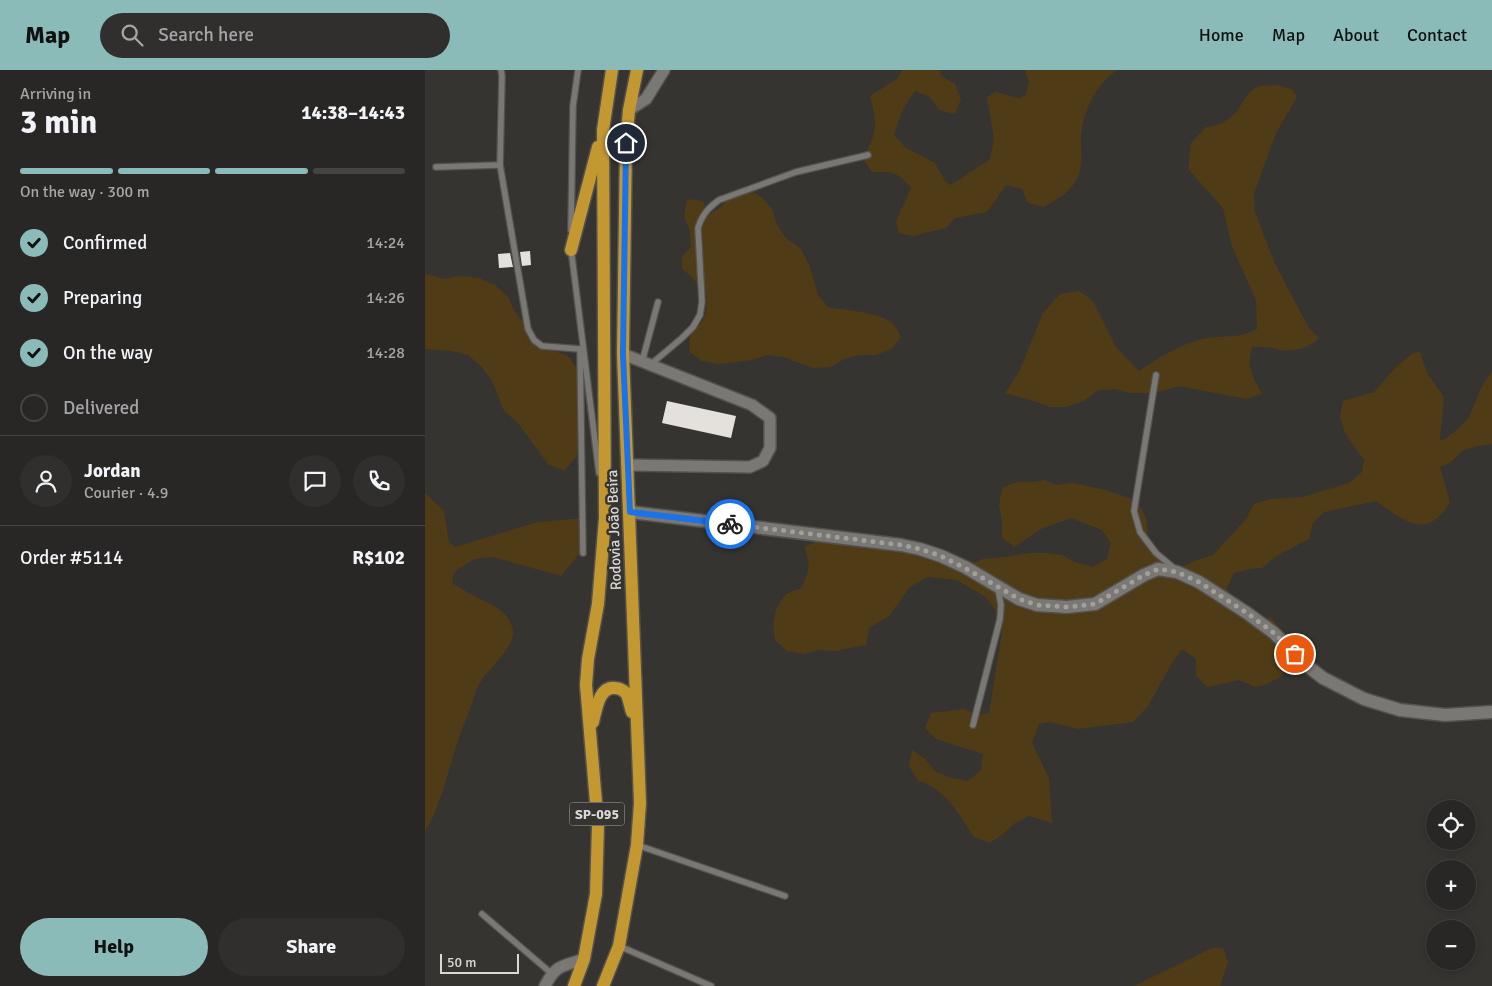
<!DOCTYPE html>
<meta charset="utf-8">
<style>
body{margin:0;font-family:Signika,sans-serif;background:#302f2d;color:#f1f3f6;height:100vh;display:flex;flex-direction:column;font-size:19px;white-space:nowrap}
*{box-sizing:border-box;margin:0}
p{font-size:16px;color:#a5a5a7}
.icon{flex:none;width:28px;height:28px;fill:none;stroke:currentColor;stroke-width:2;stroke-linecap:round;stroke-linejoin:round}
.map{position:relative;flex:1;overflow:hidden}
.sheet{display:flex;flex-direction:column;background:#282725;width:425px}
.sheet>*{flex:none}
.fabs{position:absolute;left:1001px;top:730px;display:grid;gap:10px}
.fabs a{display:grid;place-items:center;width:50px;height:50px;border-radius:50%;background:#282725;box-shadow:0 2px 8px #0003,0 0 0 1px #444442;font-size:25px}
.scale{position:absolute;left:15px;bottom:12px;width:79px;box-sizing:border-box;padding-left:5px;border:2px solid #d9d8d6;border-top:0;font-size:14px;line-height:18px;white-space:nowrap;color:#d9d8d6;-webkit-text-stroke:4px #363431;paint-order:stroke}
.pin{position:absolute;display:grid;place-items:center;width:42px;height:42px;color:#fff;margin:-21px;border:2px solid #fff;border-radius:50%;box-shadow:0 1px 5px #0007}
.courier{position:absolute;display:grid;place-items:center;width:50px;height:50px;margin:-25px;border:4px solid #1a73e8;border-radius:50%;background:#fff;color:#222;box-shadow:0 1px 6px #0007}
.summary em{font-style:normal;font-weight:700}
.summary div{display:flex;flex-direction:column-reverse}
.summary{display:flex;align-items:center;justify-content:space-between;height:85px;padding:0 20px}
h1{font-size:32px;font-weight:700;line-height:38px}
.bar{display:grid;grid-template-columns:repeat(4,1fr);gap:8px 5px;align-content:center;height:60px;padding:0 20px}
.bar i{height:6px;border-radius:4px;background:#444442}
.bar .active{background:#8bbbb9}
.bar p{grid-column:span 4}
.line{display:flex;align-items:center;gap:12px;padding:0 20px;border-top:1px solid #444442}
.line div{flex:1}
.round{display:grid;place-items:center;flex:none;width:52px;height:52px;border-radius:26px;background:#302f2d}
ol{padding:0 20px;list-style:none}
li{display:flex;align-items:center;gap:15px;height:55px}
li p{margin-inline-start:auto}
li .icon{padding:5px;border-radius:50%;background:#8bbbb9;color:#111;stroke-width:4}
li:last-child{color:#a5a5a7}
li i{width:28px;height:28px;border:2px solid #444442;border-radius:50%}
.primary-button{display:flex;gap:10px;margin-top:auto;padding:10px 20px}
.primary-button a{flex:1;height:58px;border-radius:30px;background:#8bbbb9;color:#111;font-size:20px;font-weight:700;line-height:58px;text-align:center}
.primary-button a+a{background:#302f2d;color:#f1f3f6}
header{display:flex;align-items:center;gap:30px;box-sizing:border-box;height:70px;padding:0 25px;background:#8bbbb9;color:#111}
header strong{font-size:24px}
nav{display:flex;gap:28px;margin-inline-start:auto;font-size:18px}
.search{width:350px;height:45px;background:#302f2d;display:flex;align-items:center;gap:12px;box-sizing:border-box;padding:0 18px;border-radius:28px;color:#a5a5a7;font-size:19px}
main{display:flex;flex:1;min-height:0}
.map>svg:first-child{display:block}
</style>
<header>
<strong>Map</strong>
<div class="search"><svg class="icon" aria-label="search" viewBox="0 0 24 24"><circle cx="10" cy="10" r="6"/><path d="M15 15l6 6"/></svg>Search here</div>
<nav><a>Home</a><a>Map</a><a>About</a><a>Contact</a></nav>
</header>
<main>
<section class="sheet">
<div class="summary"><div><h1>3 min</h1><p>Arriving in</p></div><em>14:38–14:43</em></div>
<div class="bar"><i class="active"></i><i class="active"></i><i class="active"></i><i></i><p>On the way · 300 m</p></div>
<ol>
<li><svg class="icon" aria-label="check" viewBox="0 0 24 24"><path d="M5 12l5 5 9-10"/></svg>Confirmed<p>14:24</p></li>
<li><svg class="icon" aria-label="check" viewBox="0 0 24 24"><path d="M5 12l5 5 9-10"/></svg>Preparing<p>14:26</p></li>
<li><svg class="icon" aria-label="check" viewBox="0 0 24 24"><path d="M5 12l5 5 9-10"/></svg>On the way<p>14:28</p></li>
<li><i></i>Delivered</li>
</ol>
<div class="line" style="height:90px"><a class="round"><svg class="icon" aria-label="person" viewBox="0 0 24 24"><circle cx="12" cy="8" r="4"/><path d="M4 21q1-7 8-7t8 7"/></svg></a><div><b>Jordan</b><p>Courier · 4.9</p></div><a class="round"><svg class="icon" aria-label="chat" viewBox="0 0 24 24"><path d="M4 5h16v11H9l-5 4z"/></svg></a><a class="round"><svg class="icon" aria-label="phone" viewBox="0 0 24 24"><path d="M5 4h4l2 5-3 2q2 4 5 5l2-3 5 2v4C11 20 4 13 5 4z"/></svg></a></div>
<div class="line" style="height:65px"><div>Order #5114</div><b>R$102</b></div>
<div class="primary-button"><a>Help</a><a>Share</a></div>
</section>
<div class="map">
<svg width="1067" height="916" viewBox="0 0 1067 916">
<rect width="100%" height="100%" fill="#363431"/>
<g fill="#503b17">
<path d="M477,0H515L516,6L530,14L536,29L530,44L514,40L505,27L490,21C479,36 474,47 469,65L481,78L510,93L520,111L526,115L565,89L569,69L562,27L571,22L594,28L601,25L604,12L600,0H692C670,15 657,43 656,69C656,81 658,92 654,104C649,120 633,129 619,137L603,133L597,119L581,115L562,142L530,148L521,158L488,166L473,163L471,151L486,118C473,102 467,101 447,102L438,89C452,62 453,55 445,26L472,9Z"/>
<path d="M851,15L867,19L872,27L851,63L829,123L830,142L850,194L884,258L894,268L890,272L876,279L859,281L843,277H827L824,294L829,309L837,324L821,329L754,316L738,321L721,323H705L689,319L672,321L659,331L641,337H625L609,331L580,323L594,302L618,243L635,224L654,221L668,231L691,277L714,301C733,288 752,276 774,270C794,264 813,270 832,259L831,230L807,177L798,138L763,99L766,73L781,57C793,57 808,48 814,38C820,29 824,19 835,16C840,15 846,16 851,15Z"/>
<path d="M322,118L336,127L347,139L352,155L361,168L375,178L384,194L393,225L404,238C419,239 455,243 467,253C471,257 474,263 476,267L466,279L451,285H435L419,289L405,297L388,298L358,287L342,285L327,290L294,294L277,291L264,281L265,265C281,249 283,245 281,222L257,198V187L266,177L265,161L259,146L262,129L278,131L284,145L297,136L307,124Z"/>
<path d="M0,204L19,209L35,206L54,208L70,215L83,227L90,242L117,276L143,286L153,300L159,315L155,370L151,387L139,401L123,394L93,353L79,341L67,311L57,297L43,285L26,281L0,279Z"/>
<path d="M995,282L1002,303L1019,327L1015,370L1020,369L1033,359L1044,347L1057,316L1067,301V374L1053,376L1037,381L1026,392L1015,397L1025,432C1002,472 978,450 951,431L899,442L888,453L884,469L851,486L837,498L825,499L809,503L802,518L806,534L836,547L846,548L878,584L854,608L839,615L830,617L814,610L782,617L771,605V589L757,579L747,593L723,636L708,652L653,659L625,652L614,654L607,673L624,708L627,753L604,746L590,753L578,764L565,773L549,767L531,740L520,727L508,717L493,710L484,696L487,680L500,689L511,702L526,708L543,711L556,700L558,684L511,669L500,658L506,643L539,639L554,645L564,643L577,562L573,544L561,527L532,510L502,507L485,517L464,546L444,558L441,575L410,581L394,580L378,584L362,581L350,570L348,553L352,537L361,524L376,518C385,501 386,494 379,477L416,461L538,493L553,492L557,489L572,488L604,483H621L637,485L652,493L668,497L682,489L686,473L677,460L646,448L616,459L589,477L577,467V451L574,435L577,418L592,412H608L620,410L631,415L648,413L681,420L712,431L721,448L723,465L731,479L741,493L757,497L772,490L788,485L821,449L829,434L845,429L877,427L924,413L937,402L939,390L920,363L915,347L918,331L949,322L972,296L988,283Z"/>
<path d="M0,423L19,441L24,472L30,477L113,452L160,448V477L136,506L68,487L49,489L29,502L27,513C37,519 47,525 57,530C73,538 84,542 88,561C91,577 59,602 52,618C49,624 49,631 46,636C43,646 38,655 35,665C23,697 18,732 0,762Z"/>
<path d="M787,878H798L803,892L795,916H709Z"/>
</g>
<g fill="#e4e1dd">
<path d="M105,181L106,195L97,196L95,182Z"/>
<path d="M85,183L88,197L74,198L73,184Z"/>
<path d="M242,331L311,346L306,368L237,353Z"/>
</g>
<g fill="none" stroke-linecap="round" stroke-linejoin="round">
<defs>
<g id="service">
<path d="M76,0L77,6L75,95L103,259L109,270L117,276L155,279"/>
<path d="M11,97L75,95"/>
<path d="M146,160L148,36L153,0"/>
<path d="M146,179L174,403"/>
<path d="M155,279L158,483"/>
<path d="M217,292L233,232"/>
<path d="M225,295L257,268L268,257L275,245L277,232L273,158C277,145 283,138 294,130L371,102L443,85"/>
<path d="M731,305L709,441L715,462L731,483L749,498"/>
<path d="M548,655L575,549L576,535L573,519"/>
<path d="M212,775L360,826"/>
<path d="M57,844L126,903"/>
<path d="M194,876L286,916"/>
</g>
<g id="minor">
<path d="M204,40L221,29L239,0"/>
<path d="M198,284L327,335L345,348V378L338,391L325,397L203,395"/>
<path d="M120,916C131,894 137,897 159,889"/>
</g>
<path id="tertiary" d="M205,442L476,475L495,479L516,486L540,497L594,529L612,535L642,537L670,534L719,505L733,499L752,502L774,512L822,543L849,563L880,594L898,608L939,629L975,640L1020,645L1067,642"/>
<g id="primary">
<path d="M146,180L173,77"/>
<path d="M168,652C171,640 174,616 190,618C194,618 198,620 201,623C204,628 205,637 207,642"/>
<path d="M149,916L159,889L171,824L173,756L161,615L163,589L173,534L180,448L178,60L187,0"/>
<path d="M178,916L194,876L212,775L215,733L198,284L201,73L204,40L212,0"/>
</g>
</defs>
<use href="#service" stroke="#52514e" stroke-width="8"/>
<use href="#minor" stroke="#52514e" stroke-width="14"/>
<use href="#tertiary" stroke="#52514e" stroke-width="15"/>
<use href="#primary" stroke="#52514e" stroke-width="15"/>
<use href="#service" stroke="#7a7874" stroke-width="5.5"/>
<use href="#minor" stroke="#7a7874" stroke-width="11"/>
<use href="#tertiary" stroke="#7a7874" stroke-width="12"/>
<use href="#primary" stroke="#c49831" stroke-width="12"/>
</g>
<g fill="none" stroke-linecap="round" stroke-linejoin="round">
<path stroke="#a09f9c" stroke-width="5" stroke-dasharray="0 9" d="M305,454L476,475L495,479L516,486L540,498L594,529L612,535L642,537L670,534L719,505L733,499L752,502L774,512L822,543L849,563L870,584"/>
<path stroke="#1a73e8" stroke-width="6" d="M201,73L198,284L205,442L305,454"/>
</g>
<g text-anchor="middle" stroke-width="5" stroke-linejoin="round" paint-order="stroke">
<rect fill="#363431" stroke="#a8a7a4" stroke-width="1" x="144.5" y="732.5" width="55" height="23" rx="4"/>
<g font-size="14" font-weight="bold" fill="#d9d8d6">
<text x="172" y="749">SP-095</text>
</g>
<g font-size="15" fill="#d9d8d6" stroke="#363431">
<text transform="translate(189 460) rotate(-92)" y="5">Rodovia João Beira</text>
</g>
</g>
</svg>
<div class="fabs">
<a><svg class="icon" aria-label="locate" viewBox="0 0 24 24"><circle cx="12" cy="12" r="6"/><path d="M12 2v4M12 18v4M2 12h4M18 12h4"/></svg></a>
<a>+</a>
<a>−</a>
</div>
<div class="scale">50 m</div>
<div class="pin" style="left:870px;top:584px;background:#ea580c"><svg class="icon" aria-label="bag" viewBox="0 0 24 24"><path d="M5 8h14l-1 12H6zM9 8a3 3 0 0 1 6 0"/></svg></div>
<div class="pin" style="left:201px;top:73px;background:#1f2937"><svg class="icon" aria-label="home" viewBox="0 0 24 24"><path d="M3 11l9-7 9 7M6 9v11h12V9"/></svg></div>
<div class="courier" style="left:305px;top:454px"><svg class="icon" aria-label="bike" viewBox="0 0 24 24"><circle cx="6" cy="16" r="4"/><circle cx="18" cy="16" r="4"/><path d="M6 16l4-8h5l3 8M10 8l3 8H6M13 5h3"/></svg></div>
</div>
</main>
